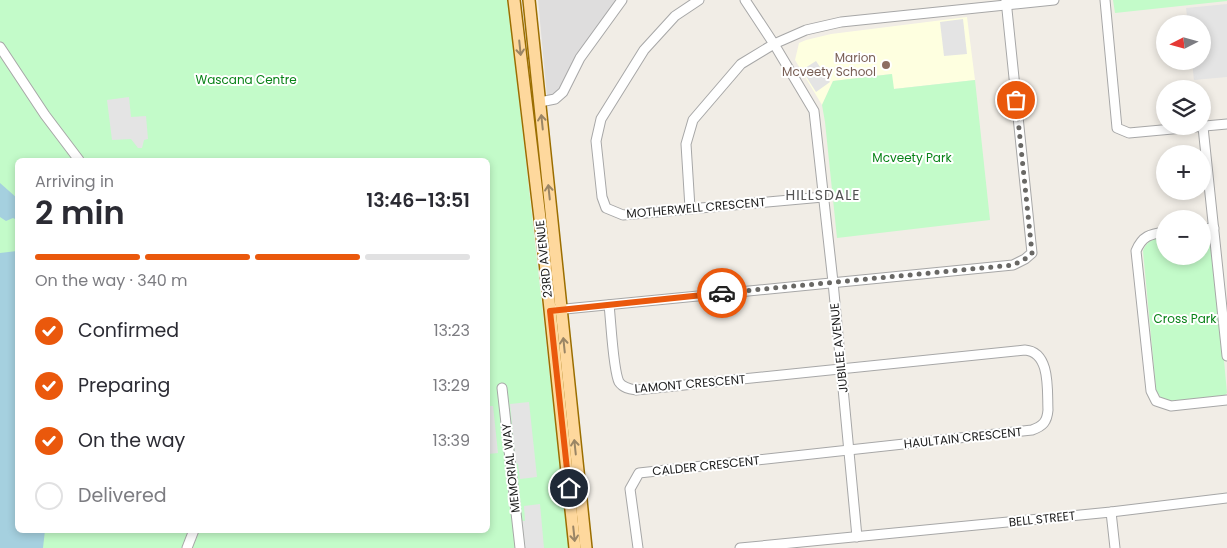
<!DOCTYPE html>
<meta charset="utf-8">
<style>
body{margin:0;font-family:Poppins,sans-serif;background:#f2f2f3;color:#2b2b33;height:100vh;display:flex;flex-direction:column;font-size:19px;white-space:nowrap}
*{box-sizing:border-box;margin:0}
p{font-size:16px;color:#7c7c81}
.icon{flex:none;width:28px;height:28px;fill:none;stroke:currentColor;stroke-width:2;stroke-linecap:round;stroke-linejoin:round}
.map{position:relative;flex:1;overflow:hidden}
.panel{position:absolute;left:15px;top:158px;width:475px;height:375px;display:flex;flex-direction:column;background:#fff;border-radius:8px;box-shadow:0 2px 8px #0003}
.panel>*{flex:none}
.needle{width:32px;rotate:264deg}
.fabs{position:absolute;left:1156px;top:15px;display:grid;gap:10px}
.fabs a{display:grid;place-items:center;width:55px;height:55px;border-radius:50%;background:#fff;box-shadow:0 2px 8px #0003;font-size:25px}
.pin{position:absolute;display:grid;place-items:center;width:42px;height:42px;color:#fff;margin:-21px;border:2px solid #fff;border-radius:50%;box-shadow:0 1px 5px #0007}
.courier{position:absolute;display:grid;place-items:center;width:50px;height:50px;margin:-25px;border:4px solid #ea580c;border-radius:50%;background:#fff;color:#222;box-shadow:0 1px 6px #0007}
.head em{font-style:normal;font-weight:600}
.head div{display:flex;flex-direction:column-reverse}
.head{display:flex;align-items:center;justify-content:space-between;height:85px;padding:0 20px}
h1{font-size:32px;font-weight:600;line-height:38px}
.bar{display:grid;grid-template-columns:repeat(4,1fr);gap:8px 5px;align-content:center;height:60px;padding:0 20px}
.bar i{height:6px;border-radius:4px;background:#e1e1e2}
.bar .selected{background:#ea580c}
.bar p{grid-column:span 4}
ol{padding:0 20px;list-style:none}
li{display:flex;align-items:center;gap:15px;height:55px}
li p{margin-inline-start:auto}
li .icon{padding:5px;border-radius:50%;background:#ea580c;color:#fff;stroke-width:4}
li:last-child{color:#7c7c81}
li i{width:28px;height:28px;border:2px solid #e1e1e2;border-radius:50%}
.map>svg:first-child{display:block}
</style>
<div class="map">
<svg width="1227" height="548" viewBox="0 0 1227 548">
<rect width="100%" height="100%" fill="#f1ede6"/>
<path fill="#dedddd" d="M538,0H620L599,24L574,61L558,91L551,95L547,96Z"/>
<path fill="#feffe0" d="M967,17L975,80L893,89L891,74L833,81L822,105L795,60L799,43L806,40L831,34Z"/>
<g fill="#c3fbc9" fill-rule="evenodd">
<path d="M0,0H508L569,548H0ZM18,160H488V530H18Z"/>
<path d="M1113,0H1227V1L1115,13Z"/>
<path d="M892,74L894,89L975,80L990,220L837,238L825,122L822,105L833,81Z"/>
<path d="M1203,232L1209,234L1213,240L1227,393L1223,397L1170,402L1161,398L1156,390L1143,251C1147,240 1154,238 1165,237V256H1202Z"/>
</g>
<g fill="#e4e4e4">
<path d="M1227,4V77L1194,80L1192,61H1202V24H1188L1186,8Z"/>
<path d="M963,19L967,54L944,56L940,22Z"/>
<path d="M816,61L830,82L816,92L802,70Z"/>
<path d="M129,97L131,117L146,116L148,139L144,140L142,148H138L131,139L112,140L107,100Z"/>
<path d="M529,402L537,477L520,479L518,464L516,463L510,404Z"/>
<path d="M489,406H493L498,453L488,454Z"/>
<path d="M540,504L544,548H525L522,521H525L524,506Z"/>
</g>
<g fill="#a5d0df">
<path d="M0,183L17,198V220L13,218L6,221L0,217Z"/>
<path d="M17,251L18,530H45L43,548H0V253Z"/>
</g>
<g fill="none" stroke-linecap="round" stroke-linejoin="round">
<defs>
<g id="minor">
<path d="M699,0L675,16L644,50L601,119L596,141L602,197L606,208L623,215L823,197"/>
<path d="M745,0L774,44L814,111L833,282L857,537"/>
<path d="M1105,0L1117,128L1129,133L1227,124"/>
<path d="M0,47L45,115L79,160"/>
<path d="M540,102L555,99L563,92L580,58L622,0"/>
<path d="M1203,127L1227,356"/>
<path d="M690,208L686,144L693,120L741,64L774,44L806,30L841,22L1054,0"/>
<path d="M1202,229L1214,228"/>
<path d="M1165,232C1150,234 1142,236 1136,251L1151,391L1156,401L1171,406L1227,400"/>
<path d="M609,305C611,321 613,370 619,382C623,388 630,389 636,390L1025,350C1051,352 1047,391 1048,410C1047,422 1043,426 1032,430L639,473L630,489L638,548"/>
<path d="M555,310L1013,265L1025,259L1032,253L1006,0"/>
<path d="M502,388L520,548"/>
<path d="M1111,512L1115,548"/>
<path d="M187,548L194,530"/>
<path d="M740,548L1111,512L1227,498"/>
</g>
<g id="major">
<path d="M514,0L544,252L575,548"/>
<path d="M529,0L586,548"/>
</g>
</defs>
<use href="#minor" stroke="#a7a7a7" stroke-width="11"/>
<use href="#major" stroke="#9b6e00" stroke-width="14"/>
<use href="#minor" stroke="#fff" stroke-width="9"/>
<use href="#major" stroke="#fed89d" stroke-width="11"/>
</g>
<defs><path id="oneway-shaft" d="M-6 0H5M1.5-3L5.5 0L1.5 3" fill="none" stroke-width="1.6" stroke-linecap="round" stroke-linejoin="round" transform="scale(1.25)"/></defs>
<g stroke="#9a8565">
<use href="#oneway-shaft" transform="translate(520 48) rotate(84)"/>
<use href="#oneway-shaft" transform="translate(542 122) rotate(-96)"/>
<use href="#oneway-shaft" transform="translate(549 192) rotate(-96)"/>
<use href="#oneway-shaft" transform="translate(564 345) rotate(-96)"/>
<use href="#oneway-shaft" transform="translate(575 447) rotate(-96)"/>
<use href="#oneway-shaft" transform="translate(574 534) rotate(84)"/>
</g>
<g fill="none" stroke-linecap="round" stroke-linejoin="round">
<path stroke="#696865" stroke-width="5" stroke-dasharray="0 9" d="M722,293L1013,265L1025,259L1032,253L1016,100"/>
<path stroke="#ea580c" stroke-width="6" d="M569,488L550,311L722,293"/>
</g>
<circle fill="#8d6e63" stroke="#fff" stroke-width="2" cx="886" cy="65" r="5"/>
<g text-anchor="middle" stroke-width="4" stroke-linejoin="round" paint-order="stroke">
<g font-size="12" fill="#785e54" stroke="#fff" text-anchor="end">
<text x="876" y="62">Marion<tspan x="876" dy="14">Mcveety School</tspan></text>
</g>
<g font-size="12" fill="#098318" stroke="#fff">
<text x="246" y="84">Wascana Centre</text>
<text x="912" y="162">Mcveety Park</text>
<text x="1185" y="323">Cross Park</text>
</g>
<g font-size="12" fill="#202020" stroke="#fff">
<text transform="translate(696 208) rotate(-5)" y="4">MOTHERWELL CRESCENT</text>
<text transform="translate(544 259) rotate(-96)" y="4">23RD AVENUE</text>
<text transform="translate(839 348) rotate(-96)" y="4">JUBILEE AVENUE</text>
<text transform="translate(690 384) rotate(-5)" y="4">LAMONT CRESCENT</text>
<text transform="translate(963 438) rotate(-6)" y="4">HAULTAIN CRESCENT</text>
<text transform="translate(706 466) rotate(-6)" y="4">CALDER CRESCENT</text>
<text transform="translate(511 468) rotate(-96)" y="4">MEMORIAL WAY</text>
<text transform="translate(1042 519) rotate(-6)" y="4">BELL STREET</text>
</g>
<g font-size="14" letter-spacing="1" fill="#535353" stroke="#fff">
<text x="823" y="200">HILLSDALE</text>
</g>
</g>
</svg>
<div class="fabs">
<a><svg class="needle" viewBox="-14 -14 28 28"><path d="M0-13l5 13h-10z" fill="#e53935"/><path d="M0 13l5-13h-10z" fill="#7c7c81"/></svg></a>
<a><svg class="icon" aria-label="layers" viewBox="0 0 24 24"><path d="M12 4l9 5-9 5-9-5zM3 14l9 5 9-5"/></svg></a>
<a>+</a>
<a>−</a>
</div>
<div class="pin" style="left:1016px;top:100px;background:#ea580c"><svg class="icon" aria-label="bag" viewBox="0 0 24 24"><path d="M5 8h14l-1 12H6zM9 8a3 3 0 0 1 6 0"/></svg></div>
<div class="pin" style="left:569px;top:488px;background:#1f2937"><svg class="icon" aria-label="home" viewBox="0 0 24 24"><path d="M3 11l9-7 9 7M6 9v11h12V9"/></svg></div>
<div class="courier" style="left:722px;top:293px"><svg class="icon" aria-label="car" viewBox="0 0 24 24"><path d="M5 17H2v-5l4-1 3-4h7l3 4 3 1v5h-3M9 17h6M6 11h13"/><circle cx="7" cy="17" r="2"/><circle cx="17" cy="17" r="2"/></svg></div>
<section class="panel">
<div class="head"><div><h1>2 min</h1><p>Arriving in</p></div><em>13:46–13:51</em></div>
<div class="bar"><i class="selected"></i><i class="selected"></i><i class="selected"></i><i></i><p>On the way · 340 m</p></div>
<ol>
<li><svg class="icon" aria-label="check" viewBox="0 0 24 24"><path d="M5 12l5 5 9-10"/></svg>Confirmed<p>13:23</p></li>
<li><svg class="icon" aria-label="check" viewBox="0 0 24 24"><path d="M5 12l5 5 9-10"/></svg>Preparing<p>13:29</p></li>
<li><svg class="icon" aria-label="check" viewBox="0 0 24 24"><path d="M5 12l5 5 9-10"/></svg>On the way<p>13:39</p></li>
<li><i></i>Delivered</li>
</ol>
</section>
</div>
